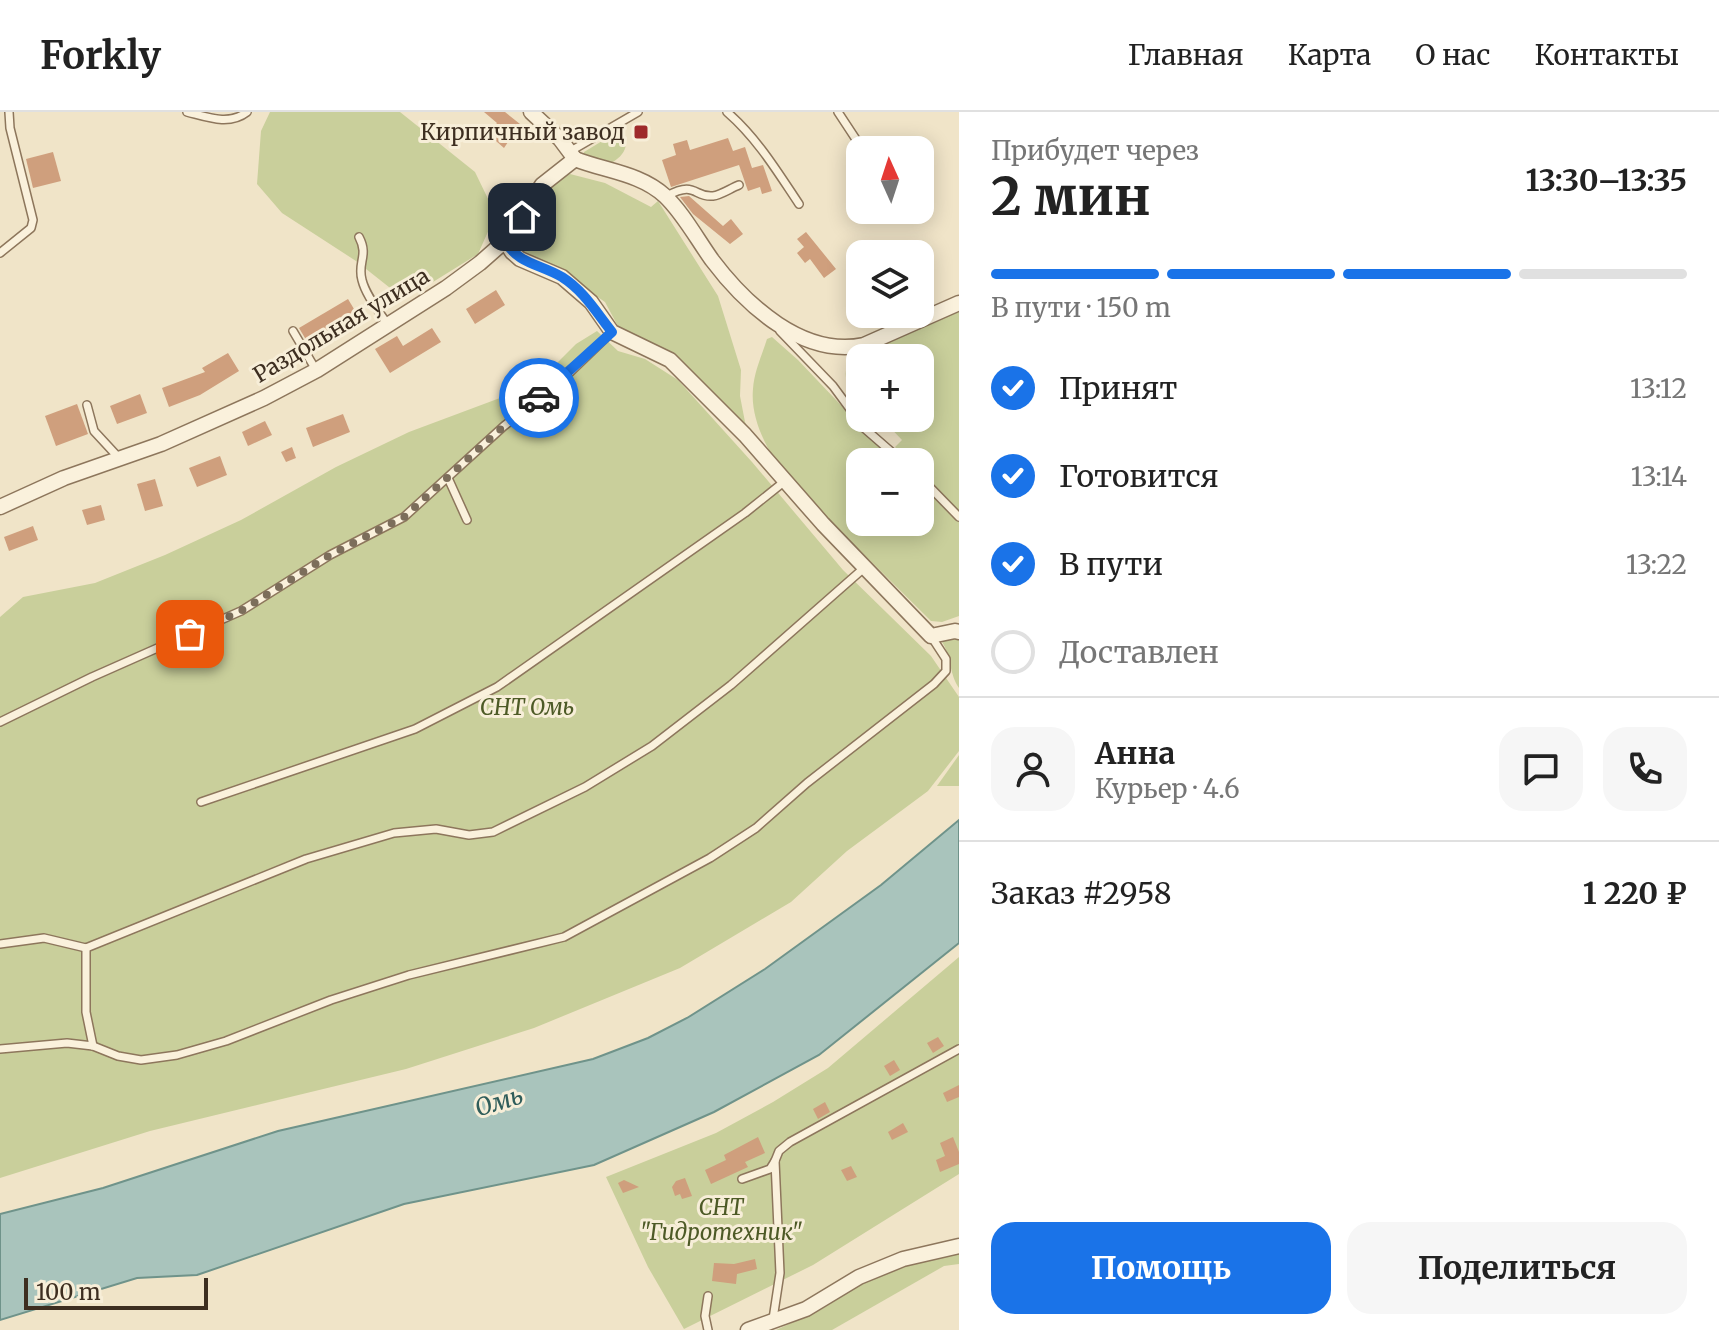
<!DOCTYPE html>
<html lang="ru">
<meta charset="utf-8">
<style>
body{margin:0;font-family:Merriweather,serif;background:#f6f6f6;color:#222;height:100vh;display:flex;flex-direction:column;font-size:30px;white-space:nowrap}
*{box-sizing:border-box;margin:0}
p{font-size:26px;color:#767676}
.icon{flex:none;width:44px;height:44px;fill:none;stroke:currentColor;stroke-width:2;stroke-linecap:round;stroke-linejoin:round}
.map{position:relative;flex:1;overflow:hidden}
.sheet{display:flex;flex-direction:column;background:#fff;width:760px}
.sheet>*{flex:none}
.needle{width:52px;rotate:357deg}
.fabs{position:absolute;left:846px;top:24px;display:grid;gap:16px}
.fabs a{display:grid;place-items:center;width:88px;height:88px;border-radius:16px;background:#fff;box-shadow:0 4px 20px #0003;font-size:40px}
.scale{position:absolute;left:24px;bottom:20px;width:184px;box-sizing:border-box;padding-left:8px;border:4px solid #3d2e20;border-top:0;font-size:22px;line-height:28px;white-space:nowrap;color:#3d2e20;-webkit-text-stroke:6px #f7eed8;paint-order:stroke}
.pin{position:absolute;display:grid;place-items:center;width:68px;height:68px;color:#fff;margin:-34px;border-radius:16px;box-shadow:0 4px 12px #0006}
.courier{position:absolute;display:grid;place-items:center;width:80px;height:80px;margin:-40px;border:6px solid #1a73e8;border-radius:50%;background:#fff;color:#222;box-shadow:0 2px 10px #0007}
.headline em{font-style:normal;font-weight:700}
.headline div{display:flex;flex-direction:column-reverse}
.headline{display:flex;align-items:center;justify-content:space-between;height:136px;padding:0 32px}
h1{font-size:52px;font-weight:700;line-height:60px}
.bar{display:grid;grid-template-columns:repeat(4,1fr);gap:12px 8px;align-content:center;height:96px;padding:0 32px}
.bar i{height:10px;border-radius:6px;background:#e0e0e0}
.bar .selected{background:#1a73e8}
.bar p{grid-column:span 4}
.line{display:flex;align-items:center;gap:20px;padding:0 32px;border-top:2px solid #e0e0e0}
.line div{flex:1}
.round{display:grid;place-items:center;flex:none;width:84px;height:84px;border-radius:24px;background:#f6f6f6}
ol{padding:0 32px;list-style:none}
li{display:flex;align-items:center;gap:24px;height:88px}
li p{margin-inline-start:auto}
li .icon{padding:8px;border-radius:50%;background:#1a73e8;color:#fff;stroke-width:4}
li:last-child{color:#767676}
li i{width:44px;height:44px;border:4px solid #e0e0e0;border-radius:50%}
.cta{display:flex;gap:16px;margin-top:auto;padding:16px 32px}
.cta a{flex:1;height:92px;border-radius:24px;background:#1a73e8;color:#fff;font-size:32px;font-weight:700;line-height:92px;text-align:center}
.cta a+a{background:#f6f6f6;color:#222}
header{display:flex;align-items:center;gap:48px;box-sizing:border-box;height:112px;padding:0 40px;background:#fff;border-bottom:2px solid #e0e0e0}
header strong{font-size:38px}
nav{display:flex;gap:44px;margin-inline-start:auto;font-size:28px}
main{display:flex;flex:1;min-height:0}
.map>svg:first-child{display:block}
</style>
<header>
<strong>Forkly</strong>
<nav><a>Главная</a><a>Карта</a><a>О нас</a><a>Контакты</a></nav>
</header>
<main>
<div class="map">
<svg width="959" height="1218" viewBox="0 0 959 1218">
<rect width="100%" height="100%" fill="#f0e4c8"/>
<g fill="#c9cf9b">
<path d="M270,0H400L475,60L490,91L491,113L478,142L412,183H399L356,149L282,101L257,72L261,19Z"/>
<path d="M617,20L624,23C630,38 620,46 608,53L582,46L584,40Z"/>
<path d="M570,62L605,71L651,95L658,89L718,184L741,258L740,284L745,310L755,330L721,294L620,218L605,190L571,167L527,146L512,134L511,127C525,104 540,68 570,62Z"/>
<path d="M959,197V400L920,360V350H910L895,335L902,328L881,306H920V246H860V285C847,272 841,265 850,248Z"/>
<path d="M597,219L618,239L645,247L678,268L752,350L843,458L931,544L959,585V639L928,679L847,739L791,790L680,856L534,916L406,957L150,1019L0,1066V505L23,485L95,471L165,443L241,408L336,355L409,320L516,280L541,267L576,232Z"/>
<path d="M772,225L798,248L895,350H860V410H920V372L959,410V504L942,510L931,509L787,366C769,341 750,309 753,277C754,260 762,243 767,227Z"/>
<path d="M959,518V576C949,562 952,545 941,528Z"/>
<path d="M959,643V674H937Z"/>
<path d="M959,845V1062L813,1153L684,1217L648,1155L606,1065L716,1021L773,990L828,956Z"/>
<path d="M959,1139V1152L944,1154L832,1218H776L822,1197L876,1163L922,1146Z"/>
</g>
<path fill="#a9c4bc" stroke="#6f938a" stroke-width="2" d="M959,708V831L819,943L714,1000L594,1053L404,1092L197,1163L137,1166L0,1208V1102L103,1076L278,1019L593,947L648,926L687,906L765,857L881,773Z"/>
<g fill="#cf9f7d">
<path d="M484,0H505L520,12L504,36L488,22L497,11Z"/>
<path d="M728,26L733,39L745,35L752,56L763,53L772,79L762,82L760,75L748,79L739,53L671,75L662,48L676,43L673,32L687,28L690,38Z"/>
<path d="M53,40L61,69L33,76L26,47Z"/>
<path d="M689,84L723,114L731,107L743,122L730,132L693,102L680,85Z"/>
<path d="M806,120L836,157L824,166L810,147L805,151L797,141L804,135L797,127Z"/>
<path d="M496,178L505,193L475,212L466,197Z"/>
<path d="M348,187L357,202L308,231L299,216Z"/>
<path d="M432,216L441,230L390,261L375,237L397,224L403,234Z"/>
<path d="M228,241L239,259L200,283L169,295L162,276L205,260L202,256Z"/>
<path d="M140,282L147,301L117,312L110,294Z"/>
<path d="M77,292L88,322L56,334L45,304Z"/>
<path d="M343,302L350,320L313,335L306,316Z"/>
<path d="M265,309L272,323L248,334L242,320Z"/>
<path d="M292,335L296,346L286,350L281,340Z"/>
<path d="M220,344L227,363L197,375L189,356Z"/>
<path d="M155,367L163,394L145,399L137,372Z"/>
<path d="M101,393L105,408L87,413L82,398Z"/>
<path d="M33,414L38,428L9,439L4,425Z"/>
<path d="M938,925L944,934L933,941L927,931Z"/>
<path d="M894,948L900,958L890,964L884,954Z"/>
<path d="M959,973V985L947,990L943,981Z"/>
<path d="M825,990L830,1000L818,1007L813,997Z"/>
<path d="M903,1011L908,1020L892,1028L888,1020Z"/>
<path d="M758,1025L765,1041L745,1050L748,1055L711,1072L705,1058L726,1048L724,1043Z"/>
<path d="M953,1025L959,1040V1052L940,1060L936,1048L945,1044L940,1031Z"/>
<path d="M851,1054L857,1065L847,1069L841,1058Z"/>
<path d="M685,1066L692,1084L682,1087L680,1082L675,1084L672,1075L676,1069Z"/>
<path d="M624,1068L639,1075L623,1081L618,1071Z"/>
<path d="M755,1147L757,1157L737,1162L736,1172L712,1169L714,1151L734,1152Z"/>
</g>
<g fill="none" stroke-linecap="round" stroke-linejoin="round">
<defs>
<g id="lane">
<path d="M187,0C207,5 229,14 247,0"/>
<path d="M727,0C757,26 777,59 799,92"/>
<path d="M838,0L863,38"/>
<path d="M569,40L638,0"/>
<path d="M667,84C696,68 694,86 713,84C721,83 731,76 739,73"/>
<path d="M359,125C369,144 357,150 362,168C366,184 379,199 388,213"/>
<path d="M0,141L31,116L33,108L10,16L9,0"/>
<path d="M293,219L316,258"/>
<path d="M780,219L833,274L864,316L903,350"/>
<path d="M87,293L94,319L119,346"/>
<path d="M920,365L959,405"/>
<path d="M448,366L467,408"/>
<path d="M0,610L92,565L241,499L330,443L404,405L504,314L559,271L612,220"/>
<path d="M201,690L415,617L497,575L745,401L785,369"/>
<path d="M0,832L44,826L86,836L306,747L394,721L436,717L469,723L493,720L585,675L652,634L731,573L864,456"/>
<path d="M86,836V900L93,934"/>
<path d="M0,937L67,931L93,934L118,944L141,948L177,943L226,929L331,888L409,863L564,825L710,746L756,716L807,671L934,572L946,559V547L931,524"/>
<path d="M742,1067L770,1057L775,1049"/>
<path d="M773,1207L780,1161L775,1049L779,1039L790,1030L959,937"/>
<path d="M708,1218L705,1204L708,1184"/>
</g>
<g id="street">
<path d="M531,0L560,27L575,47"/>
<path d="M575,47C605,59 640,61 665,84C683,101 697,127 712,148C746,193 803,246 864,233L959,191"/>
<path d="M505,129L512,140L520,147L562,165L591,190L612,220L670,248L745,323L823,412L931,524L955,519L959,520"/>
<path d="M0,395L64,366L161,332L264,286L317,258L446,176L480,151L505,129L542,73L575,47"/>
<path d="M748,1218L806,1197L859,1165L903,1147L959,1134"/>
</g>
</defs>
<use href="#lane" stroke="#8d765c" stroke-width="10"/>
<use href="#street" stroke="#8d765c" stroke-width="17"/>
<use href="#lane" stroke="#faf1dc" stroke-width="7"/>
<use href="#street" stroke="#faf1dc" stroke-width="14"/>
</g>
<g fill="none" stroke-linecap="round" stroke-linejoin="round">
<path stroke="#7c6e5b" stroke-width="8" stroke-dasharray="0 14.4" d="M190,522L241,499L330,443L404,405L504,314L539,286"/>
<path stroke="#1a73e8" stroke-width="10" d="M522,105L505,129C518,152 540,152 562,165C584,179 596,200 612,220L539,286"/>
</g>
<rect fill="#9e2a2b" stroke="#f7eed8" stroke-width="3" x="633" y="12" width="16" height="16" rx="4"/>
<g text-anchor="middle" stroke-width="6" stroke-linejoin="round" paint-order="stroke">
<g font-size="22" fill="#3d2e20" stroke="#f7eed8" text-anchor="end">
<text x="625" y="28">Кирпичный завод</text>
</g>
<g font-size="22" fill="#3d2e20" stroke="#f7eed8">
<text transform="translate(341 213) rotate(-31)" y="8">Раздольная улица</text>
</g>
<g font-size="22" font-style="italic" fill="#4d5a26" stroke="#f7eed8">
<text x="527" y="603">СНТ Омь</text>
<text x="721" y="1103">СНТ<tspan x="721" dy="25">"Гидротехник"</tspan></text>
</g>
<g font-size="24" font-style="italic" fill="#2f5d5a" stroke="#f7eed8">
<text transform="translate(499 990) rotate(-17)" y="8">Омь</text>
</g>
</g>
</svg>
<div class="fabs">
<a><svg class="needle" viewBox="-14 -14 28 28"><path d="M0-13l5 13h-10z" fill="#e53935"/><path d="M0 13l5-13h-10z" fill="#767676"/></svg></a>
<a><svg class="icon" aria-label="layers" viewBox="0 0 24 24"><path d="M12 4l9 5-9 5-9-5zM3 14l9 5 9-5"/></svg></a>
<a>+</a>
<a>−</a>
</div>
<div class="scale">100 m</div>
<div class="pin" style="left:190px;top:522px;background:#ea580c"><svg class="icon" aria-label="bag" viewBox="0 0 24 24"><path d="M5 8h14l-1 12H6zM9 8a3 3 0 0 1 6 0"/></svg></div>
<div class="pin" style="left:522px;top:105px;background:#1f2937"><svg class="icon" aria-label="home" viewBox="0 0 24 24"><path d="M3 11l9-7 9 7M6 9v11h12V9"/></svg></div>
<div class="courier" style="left:539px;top:286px"><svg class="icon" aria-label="car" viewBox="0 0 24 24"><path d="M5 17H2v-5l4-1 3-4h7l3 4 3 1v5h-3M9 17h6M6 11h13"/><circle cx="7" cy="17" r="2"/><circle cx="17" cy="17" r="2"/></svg></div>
</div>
<section class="sheet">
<div class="headline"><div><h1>2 мин</h1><p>Прибудет через</p></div><em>13:30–13:35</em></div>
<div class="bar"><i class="selected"></i><i class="selected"></i><i class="selected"></i><i></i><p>В пути · 150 m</p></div>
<ol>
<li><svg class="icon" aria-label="check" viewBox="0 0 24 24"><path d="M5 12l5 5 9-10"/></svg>Принят<p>13:12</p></li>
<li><svg class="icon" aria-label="check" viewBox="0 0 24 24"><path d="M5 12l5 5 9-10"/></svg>Готовится<p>13:14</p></li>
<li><svg class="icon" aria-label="check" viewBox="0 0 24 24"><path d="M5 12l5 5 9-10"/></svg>В пути<p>13:22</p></li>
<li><i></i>Доставлен</li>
</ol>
<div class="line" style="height:144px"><a class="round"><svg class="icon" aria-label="person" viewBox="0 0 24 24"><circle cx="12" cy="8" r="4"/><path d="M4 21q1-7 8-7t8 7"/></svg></a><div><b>Анна</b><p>Курьер · 4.6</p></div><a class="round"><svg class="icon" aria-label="chat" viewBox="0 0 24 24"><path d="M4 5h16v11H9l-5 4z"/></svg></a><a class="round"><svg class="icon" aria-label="phone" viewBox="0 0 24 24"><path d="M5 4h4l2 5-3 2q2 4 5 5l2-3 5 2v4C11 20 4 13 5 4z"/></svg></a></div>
<div class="line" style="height:104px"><div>Заказ #2958</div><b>1 220 ₽</b></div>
<div class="cta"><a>Помощь</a><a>Поделиться</a></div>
</section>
</main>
